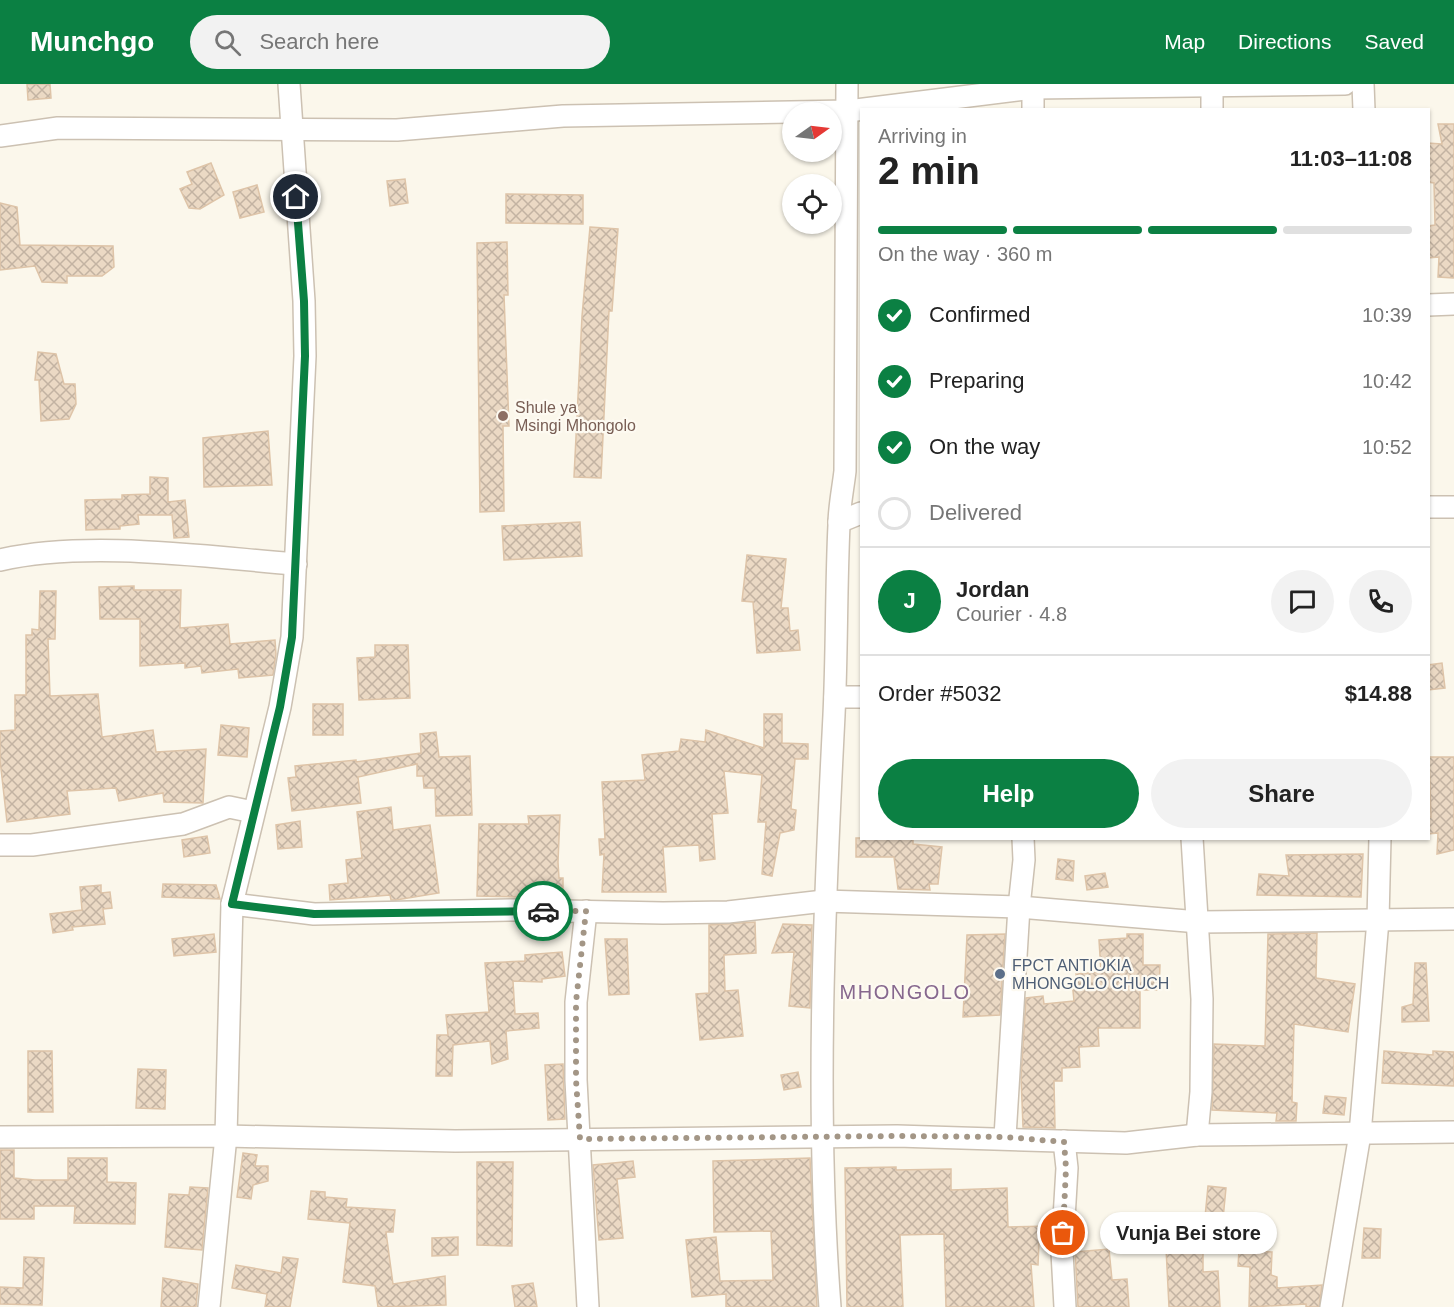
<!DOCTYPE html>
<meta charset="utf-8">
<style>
body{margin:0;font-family:Arial,sans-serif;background:#f2f2f2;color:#222;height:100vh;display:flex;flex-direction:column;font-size:22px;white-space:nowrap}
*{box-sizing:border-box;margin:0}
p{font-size:20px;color:#767676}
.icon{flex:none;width:33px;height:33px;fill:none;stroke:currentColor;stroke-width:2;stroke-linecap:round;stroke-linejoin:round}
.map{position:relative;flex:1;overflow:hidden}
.sheet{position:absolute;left:860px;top:24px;width:570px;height:732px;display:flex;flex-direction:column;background:#fff;border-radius:0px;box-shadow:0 2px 4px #0004}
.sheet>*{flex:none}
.needle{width:39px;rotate:76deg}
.tools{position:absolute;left:782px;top:18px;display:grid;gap:12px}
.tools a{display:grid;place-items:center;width:60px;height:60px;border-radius:50%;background:#fff;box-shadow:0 2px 4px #0004;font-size:30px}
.pin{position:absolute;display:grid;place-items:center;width:51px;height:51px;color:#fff;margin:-26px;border:3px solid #fff;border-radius:50%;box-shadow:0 2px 6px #0007}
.courier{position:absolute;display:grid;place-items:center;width:60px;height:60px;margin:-30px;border:4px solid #0b8043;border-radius:50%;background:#fff;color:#222;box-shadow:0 2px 8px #0007}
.bubble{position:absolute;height:42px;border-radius:21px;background:#fff;box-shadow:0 2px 4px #0004;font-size:20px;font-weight:700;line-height:42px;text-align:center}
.summary em{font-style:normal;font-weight:700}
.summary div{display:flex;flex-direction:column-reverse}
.summary{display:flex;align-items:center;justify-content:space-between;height:102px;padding:0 18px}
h1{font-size:39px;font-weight:700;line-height:45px}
.bar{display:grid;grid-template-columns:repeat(4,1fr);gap:9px 6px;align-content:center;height:72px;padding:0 18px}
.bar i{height:8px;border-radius:4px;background:#e0e0e0}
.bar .current{background:#0b8043}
.bar p{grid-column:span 4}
.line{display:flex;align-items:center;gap:15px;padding:0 18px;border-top:2px solid #e0e0e0}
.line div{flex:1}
.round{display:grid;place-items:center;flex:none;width:63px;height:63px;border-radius:32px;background:#f2f2f2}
ol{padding:0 18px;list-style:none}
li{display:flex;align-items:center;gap:18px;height:66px}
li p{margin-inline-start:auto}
li .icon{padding:6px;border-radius:50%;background:#0b8043;color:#fff;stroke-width:4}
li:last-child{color:#767676}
li i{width:33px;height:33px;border:3px solid #e0e0e0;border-radius:50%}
.primary-button{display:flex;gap:12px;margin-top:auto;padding:12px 18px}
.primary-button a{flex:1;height:69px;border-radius:36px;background:#0b8043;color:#fff;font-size:24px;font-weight:700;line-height:69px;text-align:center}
.primary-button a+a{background:#f2f2f2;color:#222}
header{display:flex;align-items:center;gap:36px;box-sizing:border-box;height:84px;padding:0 30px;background:#0b8043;color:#fff}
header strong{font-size:28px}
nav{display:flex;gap:33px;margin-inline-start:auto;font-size:21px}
.search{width:420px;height:54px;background:#f2f2f2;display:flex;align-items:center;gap:15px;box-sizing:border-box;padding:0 21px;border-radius:33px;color:#767676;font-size:22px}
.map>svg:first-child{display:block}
</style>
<header>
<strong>Munchgo</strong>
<div class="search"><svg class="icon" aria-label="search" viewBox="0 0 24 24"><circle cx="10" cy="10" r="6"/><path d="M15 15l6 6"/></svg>Search here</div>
<nav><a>Map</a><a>Directions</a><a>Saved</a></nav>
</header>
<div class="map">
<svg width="1454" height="1223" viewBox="0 0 1454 1223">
<defs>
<pattern id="building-cross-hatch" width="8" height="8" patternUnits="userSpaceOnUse" patternTransform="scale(1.5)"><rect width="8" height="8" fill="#ebd9c4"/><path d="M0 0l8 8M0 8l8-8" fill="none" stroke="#c3b3a2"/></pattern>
</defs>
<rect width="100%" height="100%" fill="#fbf7eb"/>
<g fill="url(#building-cross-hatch)" stroke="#dec4a8" stroke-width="1.5">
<path d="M27,0H50L51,14L28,16Z"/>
<path d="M1438,40H1454V194L1438,193L1439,173L1428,174V142L1435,141L1434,99L1428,98V59L1442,60Z"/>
<path d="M211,79L224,111L200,125L189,124L180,105L192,100L187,88Z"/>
<path d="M405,95L408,119L390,122L387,97Z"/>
<path d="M257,101L264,128L240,134L233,108Z"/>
<path d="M506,110L583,111V140L506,139Z"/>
<path d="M0,119L17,123L20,161L113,162L114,183L102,192H67V199L42,198L35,182L0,186Z"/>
<path d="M590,143L618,145L612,227H609L601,394L574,393L582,232Z"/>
<path d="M507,158L508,211H504L509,342H503L504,427L480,428L477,159Z"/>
<path d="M38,268L56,270L64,300H75L76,320L69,335L41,337L39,296H35Z"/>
<path d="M268,347L272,401L204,403L203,354Z"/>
<path d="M150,393L168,394V418L185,416L189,453L174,454L172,431H138L139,440L120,442V445L86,446L85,416L122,415V411L150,410Z"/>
<path d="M580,438L582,472L504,476L502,442Z"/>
<path d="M747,471L786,475L781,524H788L790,547L798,546L800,566L757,569L753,518L742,517Z"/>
<path d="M134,502V506H181L180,544L228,540L230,560L275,556L276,570L273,591L239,594L238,585L202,589L201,582L185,584V579L140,582V535H100L99,503Z"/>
<path d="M40,507H56L55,555H48L50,612L98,610L102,653L153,646L156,668L206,665L203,719L164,718L163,709L119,717L116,704L67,707L70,730L7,738L0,676V647L15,646V611H26V551H32V545L39,546Z"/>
<path d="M375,561H408L410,614L359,616L357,574L375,573Z"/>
<path d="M1442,579L1445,604L1428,606V581Z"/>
<rect x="313" y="620" width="30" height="31"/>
<path d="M764,630H782V659L808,660V675H795L791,725L796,726L794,746L780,749L772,792L762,790L766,738H758L762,691L724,687L728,729L712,730L715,775L700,777L699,761L663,763L666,808H602L604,770L600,771L599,755H605L602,698L645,696L642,671L679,667L681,655L705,658L706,646L764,664Z"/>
<path d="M221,641L249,644L247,673L218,671Z"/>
<path d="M436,648L439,673L470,672L472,731L436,732L435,704H424L423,692H417V680L358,693L361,719L292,727L288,694L296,693L295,682L356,676V678L421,669L420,650Z"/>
<path d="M1429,673H1454V766L1437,770L1438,749L1428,750V732L1431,733Z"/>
<path d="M391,723L393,746L430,741L439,809L396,816H391L390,811L330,816L329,801L348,799L346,776L362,774L357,728Z"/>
<path d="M560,731L558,778L559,794H563V814L477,812L479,740H529L528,732Z"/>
<path d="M300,737L302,763L278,765L276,741Z"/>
<path d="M207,752L210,769L184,773L182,756Z"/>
<path d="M856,754H913V760L942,763L938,800H929L930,806L898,805L894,773H856Z"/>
<path d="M1363,770L1361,813L1257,811L1259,790L1289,792L1286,771Z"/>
<path d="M1058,775L1074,777L1073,797L1056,795Z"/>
<path d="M1105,789L1108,803L1087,806L1085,792Z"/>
<path d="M163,800L216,801L220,815L162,813Z"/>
<path d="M101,801V809L110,808L112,824L103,825L105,840L72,843L73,846L53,849L50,830L82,826L80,803Z"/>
<path d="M755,838L756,869L724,871L725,907L738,906L743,952L700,956L696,910L709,909V841Z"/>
<path d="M783,840L812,841L810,924L789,922L794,868L772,869Z"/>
<path d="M1317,849L1316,894L1355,900L1348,948L1294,940L1292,1018L1297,1019L1296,1037H1276L1277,1029L1212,1026L1214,960L1265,962L1268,850Z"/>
<path d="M214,850L216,868L174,872L172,855Z"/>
<path d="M1005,850L1000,931L963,933L967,851Z"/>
<path d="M1127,850H1143V881H1160L1159,906H1140V944H1098L1099,962L1079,963L1080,983L1062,984V997H1054L1055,1044L1023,1043L1021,993L1026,914L1043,912L1044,920L1074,917L1072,897H1077L1076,890L1101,888L1099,856L1127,854Z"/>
<path d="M605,855H627L629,910L609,911Z"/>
<path d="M562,868L565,892L542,895V898L513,897L515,930L538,929L539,944L506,947L508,975L492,980L490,957L453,961L452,992H436L437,951H448L446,931L489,928L485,879L525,877V871Z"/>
<path d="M1415,879H1426L1429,937L1402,938V923L1413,920Z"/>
<path d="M28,967H52L53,1028H28Z"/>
<path d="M1384,967L1433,971V967L1454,968V1002L1382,999Z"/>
<path d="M563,980L565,1035L548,1036L545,981Z"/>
<path d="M138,985L166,986L165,1025L136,1024Z"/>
<path d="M798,988L801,1003L784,1006L781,991Z"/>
<path d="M1325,1012L1346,1014L1344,1031L1323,1029Z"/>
<path d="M0,1066H14V1094L35,1096H68V1074H107V1098L136,1099L135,1140L74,1139L75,1122H34V1135H0Z"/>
<path d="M243,1069L257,1071L255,1082H268V1097L253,1101L251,1115L237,1113Z"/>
<path d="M810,1074L817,1223H726V1210L692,1213L686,1156L716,1153L720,1197L773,1196L771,1147L714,1148L713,1077Z"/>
<path d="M633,1077L635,1093L617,1095L623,1154L599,1156L593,1081Z"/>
<path d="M477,1078H513L512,1162L477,1161Z"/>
<path d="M896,1083V1086L951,1085V1106L1007,1104L1008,1143L1051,1142L1050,1158L1039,1159L1038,1181L1031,1180L1034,1223H946L944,1150L900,1151L903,1223H847L845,1084Z"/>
<path d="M1208,1102L1226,1104L1223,1135L1205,1133Z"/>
<path d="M190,1103L208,1104L202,1166L165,1163L169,1110L189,1111Z"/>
<path d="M311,1107L325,1108V1113L347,1115L346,1123L395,1126L393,1148H386L393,1200L445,1192L446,1221L378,1223L375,1202L343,1198L350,1139L308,1135Z"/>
<path d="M1364,1144L1381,1145L1380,1174H1362Z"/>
<path d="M458,1153V1171L432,1172V1154Z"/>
<path d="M1203,1163V1188L1218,1187L1220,1223H1169L1166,1164Z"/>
<path d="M1109,1165L1112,1196L1127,1195L1129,1223H1078L1075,1168Z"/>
<path d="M1239,1166L1272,1168L1271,1191L1277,1193V1204L1322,1201L1319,1223H1306V1220L1249,1223L1250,1183L1238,1182Z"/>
<path d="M24,1173L44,1174L42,1221L0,1220V1203L23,1204Z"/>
<path d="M283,1173L298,1175L290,1223H265L267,1210L232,1204L236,1181L281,1189Z"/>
<path d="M163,1194L198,1200L196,1223H161Z"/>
<path d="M533,1199L537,1223H515L512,1202Z"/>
</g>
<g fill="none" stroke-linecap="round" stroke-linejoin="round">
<defs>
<g id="minor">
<path d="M1363,0L1364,26"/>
<path d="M1033,26V0"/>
<path d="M1212,26V2"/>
<path d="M0,52L58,44L397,46L563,32L848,27L1033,4L1345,0"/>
<path d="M1428,221L1454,220"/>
<path d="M1428,423H1454"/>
<path d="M839,438L861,429"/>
<path d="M0,476C88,456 206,473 296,480"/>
<path d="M835,613H861"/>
<path d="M1192,754L1202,915L1201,1008L1197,1051"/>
<path d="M0,761H32L183,740L229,723L253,728"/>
<path d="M232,820L314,830L514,826L663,829L728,828L824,817L1019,823L1199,838L1454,835"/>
<path d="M586,827L576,918V996L588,1223"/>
<path d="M0,1053L226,1052L455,1057L897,1052L1126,1059L1197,1051L1454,1048"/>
<path d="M1005,1053L1019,823L1024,776L1023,754"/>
<path d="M1064,1057L1067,1084L1062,1168L1065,1223"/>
<path d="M209,1223L226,1052L232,820L280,623L292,553L305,272L304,217L289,0"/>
<path d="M830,1223C815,1026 824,828 834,631C837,568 836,504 839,441C839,423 843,405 845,387L847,0"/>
<path d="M1331,1223L1360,1050L1378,836L1380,754"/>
</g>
</defs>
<use href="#minor" stroke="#ccc1b2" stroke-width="24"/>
<use href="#minor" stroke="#fff" stroke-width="21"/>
</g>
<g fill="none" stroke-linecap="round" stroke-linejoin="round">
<path stroke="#a39686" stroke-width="6" stroke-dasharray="0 10.8" d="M543,827H586L576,918V996L580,1055L897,1052L1005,1053L1064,1058L1066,1084L1063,1149"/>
<path stroke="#0b8043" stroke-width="8" d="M296,113L304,217L305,272L292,553L280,623L232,820L314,830L543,827"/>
</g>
<circle fill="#8d6e63" stroke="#fdfaf1" stroke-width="2" cx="503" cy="332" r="6"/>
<circle fill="#5c6f8a" stroke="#fdfaf1" stroke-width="2" cx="1000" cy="890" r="6"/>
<g text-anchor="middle" stroke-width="4.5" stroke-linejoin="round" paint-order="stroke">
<g font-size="16" fill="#785e54" stroke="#fdfaf1" text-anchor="start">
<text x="515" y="329">Shule ya<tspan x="515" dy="18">Msingi Mhongolo</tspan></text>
</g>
<g font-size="16" fill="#4e5e75" stroke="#fdfaf1" text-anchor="start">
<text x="1012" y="887">FPCT ANTIOKIA<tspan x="1012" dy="18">MHONGOLO CHUCH</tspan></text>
</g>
<g font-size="20" letter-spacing="1.5" fill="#87688e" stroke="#fdfaf1">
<text x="905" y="915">MHONGOLO</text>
</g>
</g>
</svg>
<div class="tools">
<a><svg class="needle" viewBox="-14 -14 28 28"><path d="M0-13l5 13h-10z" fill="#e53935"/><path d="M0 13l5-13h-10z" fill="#767676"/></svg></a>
<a><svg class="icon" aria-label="locate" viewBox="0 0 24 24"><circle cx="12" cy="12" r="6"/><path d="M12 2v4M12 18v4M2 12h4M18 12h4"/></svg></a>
</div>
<div class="pin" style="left:1063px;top:1149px;background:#ea580c"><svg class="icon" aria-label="bag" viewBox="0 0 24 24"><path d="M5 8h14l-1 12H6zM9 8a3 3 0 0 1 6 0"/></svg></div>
<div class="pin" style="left:296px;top:113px;background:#1f2937"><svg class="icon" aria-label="home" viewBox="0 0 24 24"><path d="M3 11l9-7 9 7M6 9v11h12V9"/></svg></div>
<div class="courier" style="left:543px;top:827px"><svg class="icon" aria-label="car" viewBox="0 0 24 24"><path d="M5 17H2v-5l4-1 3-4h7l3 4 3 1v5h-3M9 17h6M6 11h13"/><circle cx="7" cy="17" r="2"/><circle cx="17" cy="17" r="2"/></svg></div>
<div class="bubble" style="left:1100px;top:1128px;width:177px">Vunja Bei store</div>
<section class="sheet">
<div class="summary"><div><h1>2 min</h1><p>Arriving in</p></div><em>11:03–11:08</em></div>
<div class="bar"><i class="current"></i><i class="current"></i><i class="current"></i><i></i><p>On the way · 360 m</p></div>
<ol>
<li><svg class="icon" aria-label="check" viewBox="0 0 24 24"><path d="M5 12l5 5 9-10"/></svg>Confirmed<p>10:39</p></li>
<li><svg class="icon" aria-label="check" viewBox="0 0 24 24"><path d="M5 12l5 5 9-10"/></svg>Preparing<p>10:42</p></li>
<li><svg class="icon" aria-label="check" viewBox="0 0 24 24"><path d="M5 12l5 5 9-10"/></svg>On the way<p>10:52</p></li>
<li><i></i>Delivered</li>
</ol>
<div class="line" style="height:108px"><b class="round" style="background:#0b8043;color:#fff">J</b><div><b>Jordan</b><p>Courier · 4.8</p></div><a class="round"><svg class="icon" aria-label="chat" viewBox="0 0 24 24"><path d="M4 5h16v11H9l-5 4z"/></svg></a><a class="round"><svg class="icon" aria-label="phone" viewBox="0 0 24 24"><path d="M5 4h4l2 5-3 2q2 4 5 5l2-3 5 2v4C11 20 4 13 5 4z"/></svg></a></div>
<div class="line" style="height:78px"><div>Order #5032</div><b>$14.88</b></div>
<div class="primary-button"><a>Help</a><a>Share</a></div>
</section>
</div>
